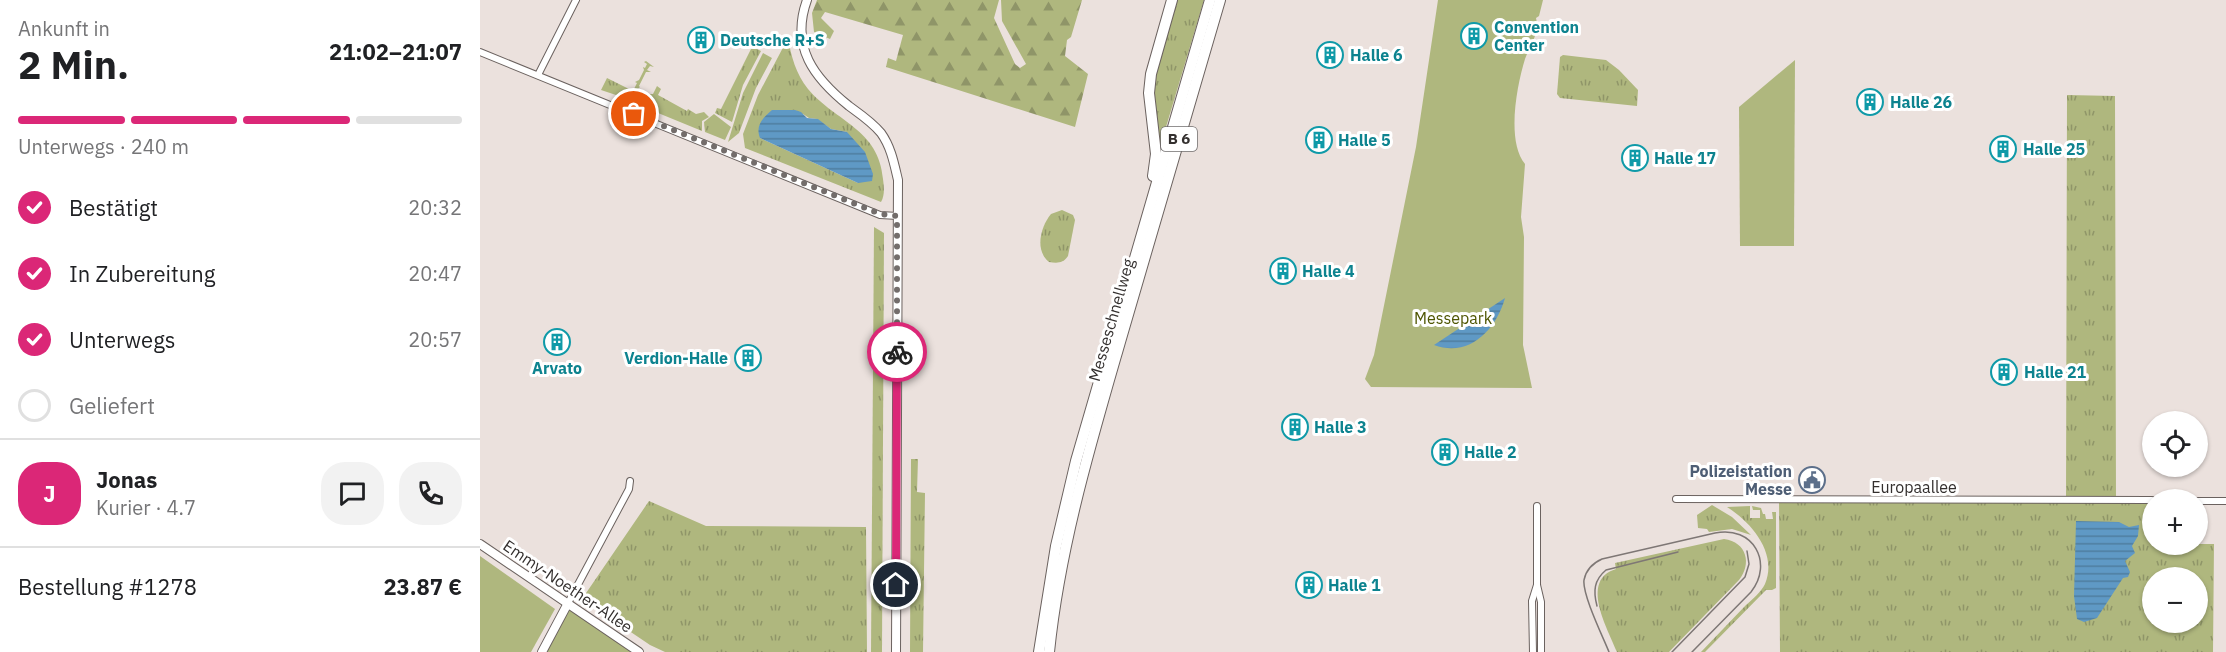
<!DOCTYPE html>
<html lang="de">
<meta charset="utf-8">
<style>
body{margin:0;font-family:"IBM Plex Sans",sans-serif;background:#f2f2f2;color:#202124;height:100vh;display:flex;flex-direction:column;font-size:22px;white-space:nowrap}
*{box-sizing:border-box;margin:0}
p{font-size:20px;color:#757577}
.icon{flex:none;width:33px;height:33px;fill:none;stroke:currentColor;stroke-width:2;stroke-linecap:round;stroke-linejoin:round}
.map{position:relative;flex:1;overflow:hidden}
.sheet{display:flex;flex-direction:column;background:#fff;width:480px}
.sheet>*{flex:none}
.buttons{position:absolute;left:1662px;top:411px;display:grid;gap:12px}
.buttons a{display:grid;place-items:center;width:66px;height:66px;border-radius:50%;background:#fff;box-shadow:0 2px 4px #0004;font-size:30px}
.pin{position:absolute;display:grid;place-items:center;width:51px;height:51px;color:#fff;margin:-26px;border:3px solid #fff;border-radius:50%;box-shadow:0 2px 6px #0007}
.courier{position:absolute;display:grid;place-items:center;width:60px;height:60px;margin:-30px;border:4px solid #db2777;border-radius:50%;background:#fff;color:#222;box-shadow:0 2px 8px #0007}
.headline em{font-style:normal;font-weight:700}
.headline div{display:flex;flex-direction:column-reverse}
.headline{display:flex;align-items:center;justify-content:space-between;height:102px;padding:0 18px}
h1{font-size:39px;font-weight:700;line-height:45px}
.bar{display:grid;grid-template-columns:repeat(4,1fr);gap:9px 6px;align-content:center;height:72px;padding:0 18px}
.bar i{height:8px;border-radius:4px;background:#e0e0e0}
.bar .current{background:#db2777}
.bar p{grid-column:span 4}
.line{display:flex;align-items:center;gap:15px;padding:0 18px;border-top:2px solid #e0e0e0}
.line div{flex:1}
.round{display:grid;place-items:center;flex:none;width:63px;height:63px;border-radius:24px;background:#f2f2f2}
ol{padding:0 18px;list-style:none}
li{display:flex;align-items:center;gap:18px;height:66px}
li p{margin-inline-start:auto}
li .icon{padding:6px;border-radius:50%;background:#db2777;color:#fff;stroke-width:4}
li:last-child{color:#757577}
li i{width:33px;height:33px;border:3px solid #e0e0e0;border-radius:50%}
main{display:flex;flex:1;min-height:0}
.map>svg:first-child{display:block}
</style>
<main>
<section class="sheet">
<div class="headline"><div><h1>2 Min.</h1><p>Ankunft in</p></div><em>21:02–21:07</em></div>
<div class="bar"><i class="current"></i><i class="current"></i><i class="current"></i><i></i><p>Unterwegs · 240 m</p></div>
<ol>
<li><svg class="icon" aria-label="check" viewBox="0 0 24 24"><path d="M5 12l5 5 9-10"/></svg>Bestätigt<p>20:32</p></li>
<li><svg class="icon" aria-label="check" viewBox="0 0 24 24"><path d="M5 12l5 5 9-10"/></svg>In Zubereitung<p>20:47</p></li>
<li><svg class="icon" aria-label="check" viewBox="0 0 24 24"><path d="M5 12l5 5 9-10"/></svg>Unterwegs<p>20:57</p></li>
<li><i></i>Geliefert</li>
</ol>
<div class="line" style="height:108px"><b class="round" style="background:#db2777;color:#fff">J</b><div><b>Jonas</b><p>Kurier · 4.7</p></div><a class="round"><svg class="icon" aria-label="chat" viewBox="0 0 24 24"><path d="M4 5h16v11H9l-5 4z"/></svg></a><a class="round"><svg class="icon" aria-label="phone" viewBox="0 0 24 24"><path d="M5 4h4l2 5-3 2q2 4 5 5l2-3 5 2v4C11 20 4 13 5 4z"/></svg></a></div>
<div class="line" style="height:78px"><div>Bestellung #1278</div><b>23.87 €</b></div>
</section>
<div class="map">
<svg width="1746" height="652" viewBox="0 0 1746 652">
<defs>
<pattern id="grass-tufts" width="24" height="20" patternUnits="userSpaceOnUse" patternTransform="scale(1.5)"><rect width="24" height="20" fill="#afb77e"/><path d="M3 7l-1-3M5 7V3M7 7l1-3M15 17l-1-3M17 17v-4M19 17l1-3" fill="none" stroke="#8f9568"/></pattern>
<pattern id="forest-firs" width="22" height="20" patternUnits="userSpaceOnUse" patternTransform="scale(1.5)"><rect width="22" height="20" fill="#afb77e"/><path d="M5 1l3.5 6h-7zM16 11l3.5 6h-7z" fill="#8f9568"/></pattern>
<pattern id="water-rules" width="6" height="5" patternUnits="userSpaceOnUse" patternTransform="scale(1.5)"><rect width="6" height="5" fill="#5f99c5"/><path d="M0 2.5h6" fill="none" stroke="#4f7da0"/></pattern>
</defs>
<rect width="100%" height="100%" fill="#ebe1dd"/>
<g fill="url(#grass-tufts)" fill-rule="evenodd">
<path d="M694,0H724L680,147L672,95L676,60Z"/>
<path d="M308,38C311,56 316,74 328,89C356,122 399,129 403,179C404,187 405,195 401,202L265,148L263,134L278,95ZM323,114L329,118L337,119L351,129L367,132L378,183L280,138Z"/>
<path d="M275,48L281,51L263,85L252,122L235,113L237,108L241,109L271,49Z"/>
<path d="M283,53L292,58L276,88L259,133L248,142L263,93Z"/>
<path d="M1083,55L1126,60L1139,70L1158,90L1157,106L1080,98L1077,94L1080,57Z"/>
<path d="M166,61L174,67L170,66L167,70L171,72H166L159,86L160,87L155,92L159,94L154,101L121,90L127,78L153,91L157,83L155,82L159,80L164,70L163,67L165,68L167,64L164,62Z"/>
<path d="M177,86L181,89L178,95L207,111L208,109L216,114L224,112L229,117L222,121V131L161,106L167,96L171,98L169,94H173Z"/>
<path d="M1587,95L1635,96L1636,501H1672V544H1734L1733,652H1300L1299,500L1586,501ZM1672,578H1718V622H1672Z"/>
<path d="M234,114L251,127L245,140L225,132L224,122Z"/>
<path d="M582,210L593,215L595,220L588,256C583,264 576,263 569,262C554,250 561,226 571,214Z"/>
<path d="M394,227L404,233L402,652H391Z"/>
<path d="M431,459H438L437,492L445,493L443,652H430Z"/>
<path d="M169,501L226,526L386,527L387,652H185L170,645L102,599Z"/>
<path d="M1232,505L1252,517L1271,535L1252,529L1229,532L1227,529L1218,528L1217,515Z"/>
<path d="M1270,506V518H1280V510H1273L1272,506L1281,508L1283,514H1285L1286,519H1293L1292,512H1296V588L1292,590H1286L1225,652H1221C1236,636 1251,621 1266,605C1273,599 1281,592 1285,584C1298,553 1271,522 1247,507Z"/>
<path d="M1244,539C1267,542 1272,564 1259,580L1189,652H1137C1128,629 1099,580 1136,569L1135,563Z"/>
</g>
<path fill="url(#forest-firs)" d="M337,0H519L514,18L535,64L540,68L546,64L522,21L521,0H602L591,37L587,40L585,56L608,74L595,127L406,67L408,58L416,61L423,35L345,12L341,18L354,31L350,39L334,32L332,13Z"/>
<g fill="#afb77e">
<path d="M958,0H1063L1059,16L1056,18C1060,33 1050,45 1045,59C1037,85 1026,141 1045,164L1041,217L1044,237L1043,345L1052,388L891,387L885,379L894,355L936,147Z"/>
<path d="M1315,60L1314,246H1260L1259,107Z"/>
<path d="M0,556L75,609L51,652H0Z"/>
<path d="M87,605L159,652H62Z"/>
</g>
<g fill="url(#water-rules)">
<path d="M292,110H315L321,112L327,118L338,119L351,129L367,132L385,152L393,174L392,181L378,183L280,138C275,125 283,118 292,110Z"/>
<path d="M1025,298C1016,330 989,358 954,345Z"/>
<path d="M1596,521L1639,522L1649,527L1659,525L1658,536L1652,546L1655,553L1645,561L1650,572L1648,577L1643,578L1617,618L1604,622L1597,619L1594,596Z"/>
</g>
<g fill="none" stroke-linecap="round" stroke-linejoin="round">
<defs>
<g id="minor">
<path d="M0,52L400,215L418,216"/>
<path d="M58,75L96,0"/>
<path d="M1196,499L1672,500"/>
<path d="M1718,501H1746"/>
<path d="M1057,506V585L1061,602V652"/>
<path d="M87,605L149,489L150,481"/>
<path d="M1053,652L1052,601L1057,585"/>
</g>
<g id="secondary">
<path d="M327,0C310,47 334,78 369,106C380,114 392,122 401,133C411,147 414,163 418,180L416,652"/>
<path d="M0,544L159,652"/>
<path d="M62,652L87,605"/>
</g>
<g id="trunk">
<path d="M673,176L676,154L669,93L671,74L692,0"/>
<path d="M559,652L576,546L596,461L730,0"/>
<path d="M569,652C580,544 612,439 642,335C675,223 707,112 740,0"/>
</g>
</defs>
<use href="#minor" stroke="#6b625f" stroke-width="8"/>
<use href="#secondary" stroke="#6b625f" stroke-width="10"/>
<use href="#trunk" stroke="#6b625f" stroke-width="12"/>
<use href="#minor" stroke="#fff" stroke-width="6"/>
<use href="#secondary" stroke="#fff" stroke-width="8"/>
<use href="#trunk" stroke="#fff" stroke-width="10"/>
<g stroke="#7e7775" stroke-width="1.5">
<path d="M1117,606C1113,591 1114,580 1126,570L1198,552"/>
<path d="M1129,652C1123,637 1102,594 1104,580C1106,570 1113,563 1122,559L1235,533C1273,525 1294,563 1271,592L1212,652"/>
<path d="M1192,652L1265,577L1269,564L1267,551"/>
</g>
</g>
<g fill="none" stroke-linecap="round" stroke-linejoin="round">
<path stroke="#736d6b" stroke-width="6" stroke-dasharray="0 10.8" d="M154,114L400,214L417,216V352"/>
<path stroke="#db2777" stroke-width="8" d="M416,585L417,352"/>
</g>
<defs>
<symbol id="building-ring" viewBox="-11 -11 22 22"><circle r="9.5" fill="#fff" stroke="#0f9aa8" stroke-width="1.5"/><path d="M-4-6H4V6H1V3H-1V6H-4ZM-2.5-4.3h1.7v1.8h-1.7ZM.8-4.3h1.7v1.8H.8ZM-2.5-1h1.7V.8h-1.7ZM.8-1h1.7V.8H.8Z" fill="#0f9aa8"/></symbol>
<symbol id="civic-ring" viewBox="-11 -11 22 22"><circle r="9.5" fill="#fff" stroke="#5c6f8a" stroke-width="1.5"/><path d="M-.6-6.5H3V-4.5H.6V-3L4-1V1h2V6H-6V1h2V-1L-.6-3ZM-1.2 2.5V6h2.4V2.5Z" fill="#5c6f8a"/></symbol>
</defs>
<g fill-rule="evenodd">
<use href="#building-ring" x="979" y="21" width="30" height="30"/>
<use href="#building-ring" x="206" y="25" width="30" height="30"/>
<use href="#building-ring" x="835" y="40" width="30" height="30"/>
<use href="#building-ring" x="1375" y="87" width="30" height="30"/>
<use href="#building-ring" x="824" y="125" width="30" height="30"/>
<use href="#building-ring" x="1508" y="134" width="30" height="30"/>
<use href="#building-ring" x="1140" y="143" width="30" height="30"/>
<use href="#building-ring" x="788" y="256" width="30" height="30"/>
<use href="#building-ring" x="62" y="327" width="30" height="30"/>
<use href="#building-ring" x="253" y="343" width="30" height="30"/>
<use href="#building-ring" x="1509" y="357" width="30" height="30"/>
<use href="#building-ring" x="800" y="412" width="30" height="30"/>
<use href="#building-ring" x="950" y="437" width="30" height="30"/>
<use href="#civic-ring" x="1317" y="465" width="30" height="30"/>
<use href="#building-ring" x="814" y="570" width="30" height="30"/>
</g>
<g text-anchor="middle" stroke-width="6" stroke-linejoin="round" paint-order="stroke">
<rect fill="#fff" stroke="#706d6d" stroke-width="1.5" x="681" y="127" width="36" height="24" rx="4.5"/>
<g font-size="15" font-weight="bold" fill="#332f2e">
<text x="699" y="144">B 6</text>
</g>
<g font-size="16" font-weight="bold" fill="#0d838f" stroke="#fff" text-anchor="start">
<text x="1014" y="33">Convention<tspan x="1014" dy="18">Center</tspan></text>
<text x="240" y="46">Deutsche R+S</text>
<text x="870" y="61">Halle 6</text>
<text x="1410" y="108">Halle 26</text>
<text x="858" y="146">Halle 5</text>
<text x="1543" y="155">Halle 25</text>
<text x="1174" y="164">Halle 17</text>
<text x="822" y="277">Halle 4</text>
<text x="248" y="364" text-anchor="end">Verdion-Halle</text>
<text x="77" y="374" text-anchor="middle">Arvato</text>
<text x="1544" y="378">Halle 21</text>
<text x="834" y="433">Halle 3</text>
<text x="984" y="458">Halle 2</text>
<text x="848" y="591">Halle 1</text>
</g>
<g font-size="16" fill="#4e5502" stroke="#fff">
<text x="973" y="324">Messepark</text>
</g>
<g font-size="16" fill="#332f2e" stroke="#fff">
<text transform="translate(631 320) rotate(-74)" y="6">Messeschnellweg</text>
<text x="1434" y="493">Europaallee</text>
<text transform="translate(88 586) rotate(34)" y="6">Emmy-Noether-Allee</text>
</g>
<g font-size="16" font-weight="bold" fill="#4e5e75" stroke="#fff" text-anchor="end">
<text x="1312" y="477">Polizeistation<tspan x="1312" dy="18">Messe</tspan></text>
</g>
</g>
</svg>
<div class="buttons">
<a><svg class="icon" aria-label="locate" viewBox="0 0 24 24"><circle cx="12" cy="12" r="6"/><path d="M12 2v4M12 18v4M2 12h4M18 12h4"/></svg></a>
<a>+</a>
<a>−</a>
</div>
<div class="pin" style="left:154px;top:114px;background:#ea580c"><svg class="icon" aria-label="bag" viewBox="0 0 24 24"><path d="M5 8h14l-1 12H6zM9 8a3 3 0 0 1 6 0"/></svg></div>
<div class="pin" style="left:416px;top:585px;background:#1f2937"><svg class="icon" aria-label="home" viewBox="0 0 24 24"><path d="M3 11l9-7 9 7M6 9v11h12V9"/></svg></div>
<div class="courier" style="left:417px;top:352px"><svg class="icon" aria-label="bike" viewBox="0 0 24 24"><circle cx="6" cy="16" r="4"/><circle cx="18" cy="16" r="4"/><path d="M6 16l4-8h5l3 8M10 8l3 8H6M13 5h3"/></svg></div>
</div>
</main>
